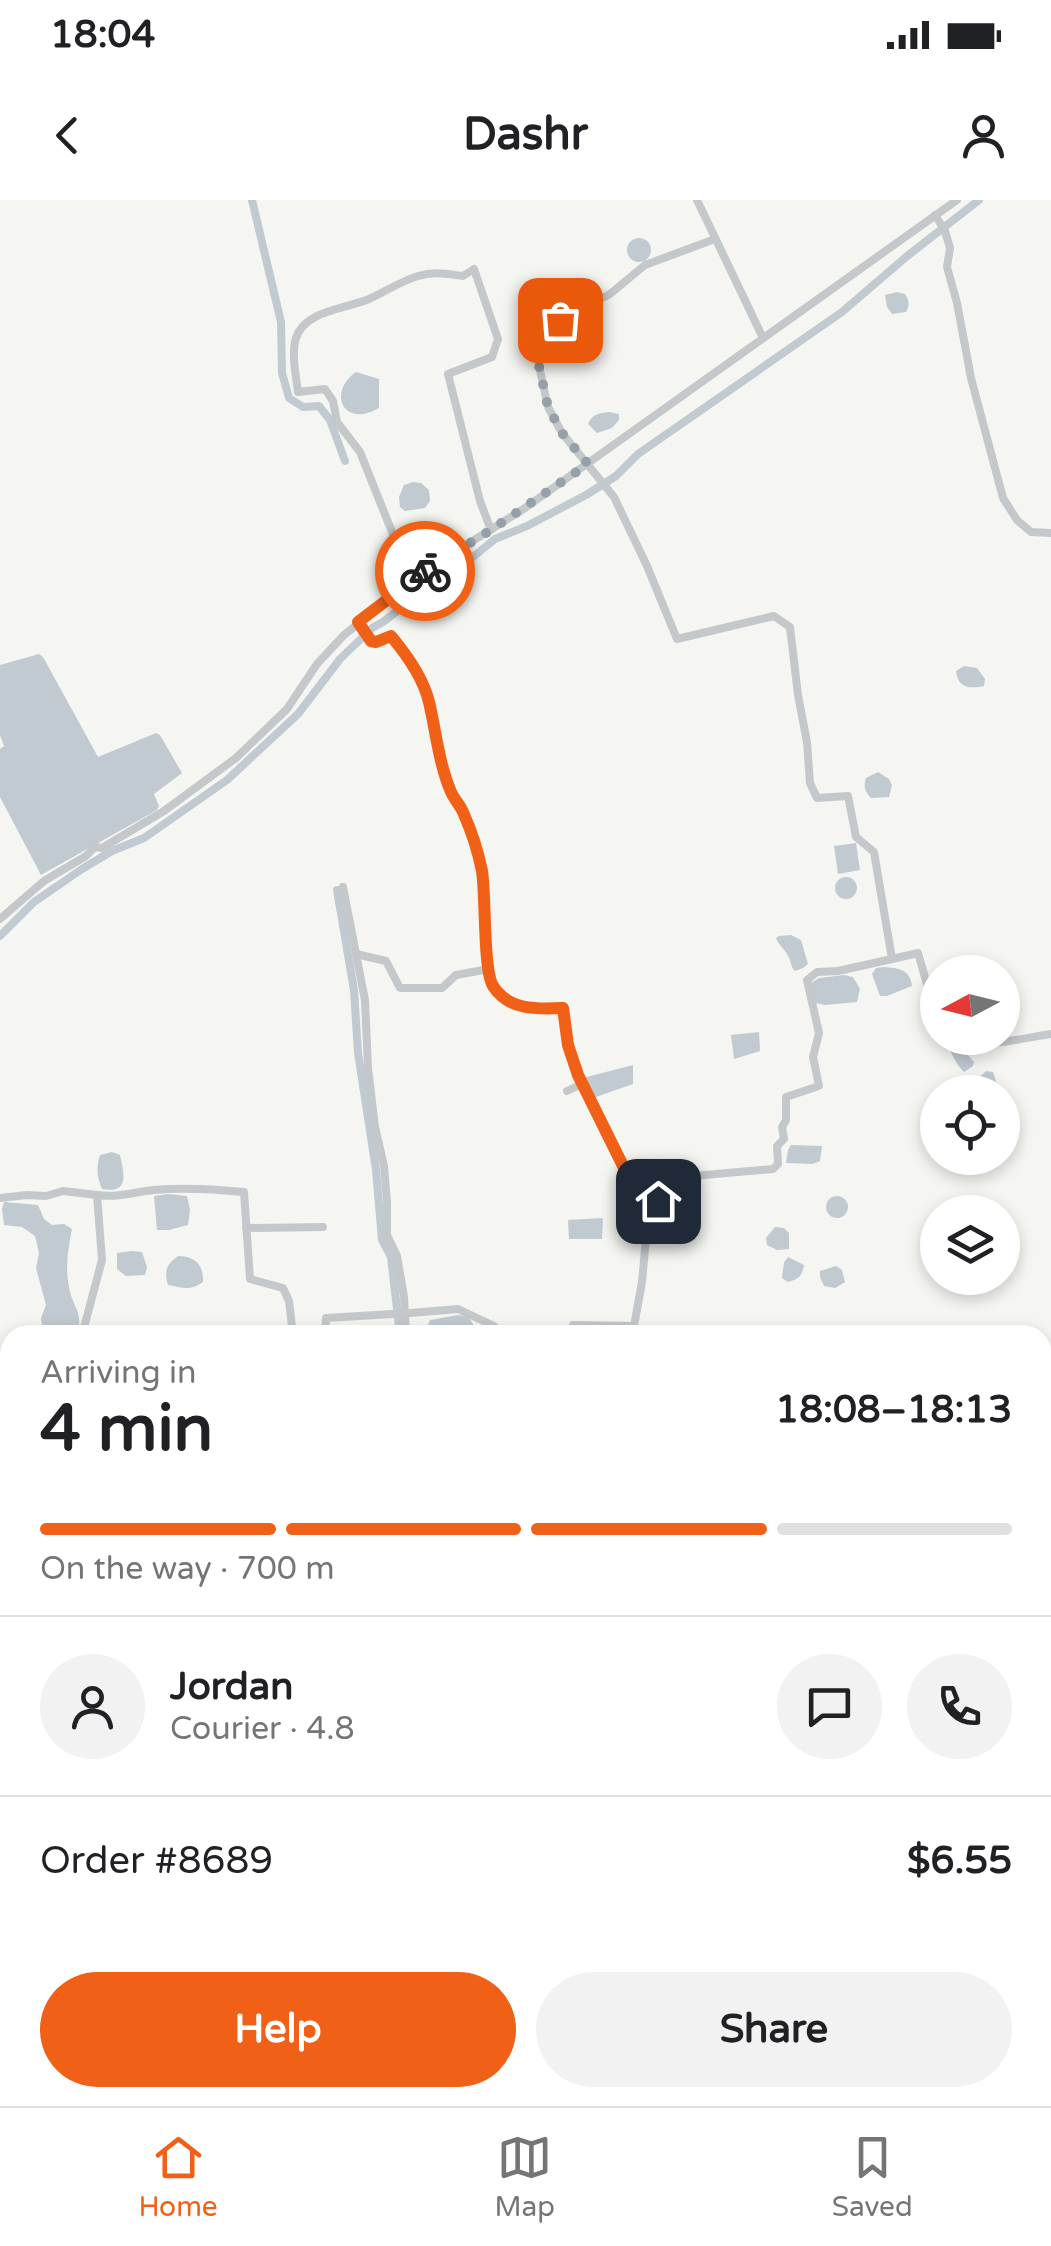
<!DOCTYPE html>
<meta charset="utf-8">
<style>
body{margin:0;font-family:"Varela Round",sans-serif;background:#f2f2f2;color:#202124;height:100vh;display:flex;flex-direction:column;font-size:38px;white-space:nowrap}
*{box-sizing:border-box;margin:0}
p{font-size:32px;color:#757577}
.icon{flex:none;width:55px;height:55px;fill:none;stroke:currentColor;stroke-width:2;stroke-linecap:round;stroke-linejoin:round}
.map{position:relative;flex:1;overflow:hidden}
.side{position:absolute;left:0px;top:1125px;width:1052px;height:782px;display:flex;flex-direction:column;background:#fff;border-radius:30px 30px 0 0;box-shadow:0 5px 15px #0003}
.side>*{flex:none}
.needle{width:65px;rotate:263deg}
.controls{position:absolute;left:920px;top:755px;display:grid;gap:20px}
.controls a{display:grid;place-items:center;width:100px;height:100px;border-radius:50%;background:#fff;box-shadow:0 5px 15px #0003;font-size:50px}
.pin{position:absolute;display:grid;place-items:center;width:85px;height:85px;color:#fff;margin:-42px;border-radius:20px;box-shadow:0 5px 15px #0006}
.courier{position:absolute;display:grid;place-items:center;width:100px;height:100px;margin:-50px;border:8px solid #f06117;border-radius:50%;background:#fff;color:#222;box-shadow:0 2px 12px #0007}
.overview em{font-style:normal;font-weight:700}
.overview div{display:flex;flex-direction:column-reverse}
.overview{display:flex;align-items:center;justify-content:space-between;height:170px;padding:0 40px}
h1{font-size:65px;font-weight:700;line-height:75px}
.bar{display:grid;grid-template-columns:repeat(4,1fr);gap:15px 10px;align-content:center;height:120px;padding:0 40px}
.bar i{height:12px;border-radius:8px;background:#e0e0e0}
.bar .active{background:#f06117}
.bar p{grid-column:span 4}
.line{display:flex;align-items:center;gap:25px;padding:0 40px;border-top:2px solid #e0e0e0}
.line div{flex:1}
.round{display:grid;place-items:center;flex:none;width:105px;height:105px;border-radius:52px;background:#f2f2f2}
.button{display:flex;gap:20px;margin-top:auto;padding:20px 40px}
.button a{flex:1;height:115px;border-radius:60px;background:#f06117;color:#fff;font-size:40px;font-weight:700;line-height:115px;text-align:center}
.button a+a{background:#f2f2f2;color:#202124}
.status{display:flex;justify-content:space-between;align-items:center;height:70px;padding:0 50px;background:#fff;direction:ltr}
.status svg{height:28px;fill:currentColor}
header{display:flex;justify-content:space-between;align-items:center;height:130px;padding:0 40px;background:#fff;font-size:45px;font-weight:700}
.tabs{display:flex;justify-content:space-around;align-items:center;height:140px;border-top:2px solid #e0e0e0;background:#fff;font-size:28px;color:#757577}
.tabs a{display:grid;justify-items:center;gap:5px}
.tabs .active{color:#f06117}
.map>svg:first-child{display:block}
</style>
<div class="status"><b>18:04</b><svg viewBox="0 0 49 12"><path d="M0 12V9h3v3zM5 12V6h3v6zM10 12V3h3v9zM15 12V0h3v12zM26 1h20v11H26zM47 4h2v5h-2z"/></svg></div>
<header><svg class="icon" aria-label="back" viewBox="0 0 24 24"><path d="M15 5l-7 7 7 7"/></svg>Dashr<svg class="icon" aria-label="person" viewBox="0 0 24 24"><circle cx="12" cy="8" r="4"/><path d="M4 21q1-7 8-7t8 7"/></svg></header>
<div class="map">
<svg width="1051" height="1906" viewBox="0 0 1051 1906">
<rect width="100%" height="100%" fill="#f5f6f1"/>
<g fill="#c0cad0">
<circle cx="639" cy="50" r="12"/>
<path d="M897,92L905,94C909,100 910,105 906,112L892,114L887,107L885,95Z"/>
<path d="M356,172L379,179V208C343,229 327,192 356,172Z"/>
<path d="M609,212L619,214V220L612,228L597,233L588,224C592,214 599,213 609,212Z"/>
<path d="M413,282L421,283L429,290L430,301L425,308L405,311L400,307L399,297L404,285Z"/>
<path d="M39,454L43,457L98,557L156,533L160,535L182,573L154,594L159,606L157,610L41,675L0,597V549L4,546L0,535V465Z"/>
<path d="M964,466L977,468L985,479L984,486C969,489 958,488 956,471Z"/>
<path d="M878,572L889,579L892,585L889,597L871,598C865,592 863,586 866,578Z"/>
<path d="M856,643L860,670L838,674L834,646Z"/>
<circle cx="846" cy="688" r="11"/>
<path d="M791,735L801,740L808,764L803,768L795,771C790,766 792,762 788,756C785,749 779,746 776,738L779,736Z"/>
<path d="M884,767C898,768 910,769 912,786L887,796H880L872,774L876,768Z"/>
<path d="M844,775L853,777L860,789L857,802L825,805L816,803L811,783L819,778Z"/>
<path d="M759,832L760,851L734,859L731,835Z"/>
<path d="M948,839L964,844L966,853L974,862L973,866L964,872C956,865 951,851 945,841Z"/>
<path d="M633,865V884L593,898L583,878Z"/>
<path d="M986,871L993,872L998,887L989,892H974L971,885Z"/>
<path d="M791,945L822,946L820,961L813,964L786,963L788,950Z"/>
<path d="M112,952L120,955C124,974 130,994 102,989C97,978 96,966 100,955Z"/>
<path d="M168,994L187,996L190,1010L188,1025L169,1030H157L154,996Z"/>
<circle cx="837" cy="1007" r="11"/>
<path d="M4,1002L38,1005L44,1019L52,1025L64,1024L72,1029C68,1049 65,1067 69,1087C73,1109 84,1111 77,1135H47L43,1132L41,1118L46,1105L36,1068L39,1053L35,1036L22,1027L4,1025L2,1009Z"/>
<path d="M603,1018L602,1039H569L568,1020Z"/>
<path d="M775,1027L784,1028L789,1033V1049L777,1050L767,1045L766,1038Z"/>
<path d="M132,1051L142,1052L147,1067L145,1075L126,1076L117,1069V1053Z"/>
<path d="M178,1056C195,1056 204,1065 203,1082C190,1091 183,1088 168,1085C164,1071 166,1065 178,1056Z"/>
<path d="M788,1057L804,1065C802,1076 799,1079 788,1082L782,1078L784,1062Z"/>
<path d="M836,1066L842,1070L845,1082L835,1088L824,1086L820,1077V1071Z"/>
<path d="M458,1115L469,1117L474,1126L470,1128L475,1131L471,1135H430L428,1125L430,1120Z"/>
</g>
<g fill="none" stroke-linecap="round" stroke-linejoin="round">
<g stroke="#c0cad0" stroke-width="8">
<path d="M252,0L281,122L282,173L289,198L303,207L319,206L330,220L345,261"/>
<path d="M337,690L354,790L358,853L376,970L382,1040L391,1057L400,1135"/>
<path d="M0,736L34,702L82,669L112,651L144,638L227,580L298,514L340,459L372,428L383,422L426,389L452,374L495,339L527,326L586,295L616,276L638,254L842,112L906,57L979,0"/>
</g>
<g stroke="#c4c8cb" stroke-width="8">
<path d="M697,0L763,138"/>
<path d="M935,15L945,31L950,48L947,67L957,103L971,178L1003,298L1017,320L1031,332L1051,333"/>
<path d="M395,395L391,363L396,342L360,252L337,222L333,201L325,189L298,192C296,176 291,154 296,138C305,110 346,109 369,99C385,92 401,81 418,76C434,71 447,74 463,76L474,69L498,139L492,157L448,174L480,301L491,330"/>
<path d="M358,422L371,441L376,442L391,436C407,455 423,477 429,502C436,532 439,564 451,592C454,599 460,605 463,612C471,630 478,651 482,671C486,696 483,768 493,786C508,811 538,809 563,808L569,845L578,875L628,976L659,979L658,1001L649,1006L642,1082L634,1126L573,1125L575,1135"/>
<path d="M343,687L365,800L368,868L375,927L384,966L387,1002V1035L397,1056L404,1097L406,1135"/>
<path d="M0,719L44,681L86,656L95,647L102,648L164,611L236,558L287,509L317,464L344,435L428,369L525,308L957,0"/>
<path d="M356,754L386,761L400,788H442L456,775L489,769"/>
<path d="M892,759L918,753L938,823"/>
<path d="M959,838C985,849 1023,838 1051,834"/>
<path d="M567,891L582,884"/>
<path d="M659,979L773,969L778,964L777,946L784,939L782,927L786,920V897L819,886L813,857L819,833L807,780L817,772L838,771L892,759L874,652L856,637L848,596L817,598L810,583L807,542L798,495L790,427L774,416L677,439L647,366L614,297L562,233L548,207L539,166L540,153L560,120L610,94L645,65L715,39"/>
<path d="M97,995C118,998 134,992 154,990C184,987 214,989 244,992L250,1079L283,1088L289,1101L293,1135"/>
<path d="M0,998L27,995L46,996L63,991L97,995L102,1060L82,1135"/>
<path d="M246,1028L323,1027"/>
<path d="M410,1113L458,1109L494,1126L491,1135"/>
<path d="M325,1135L326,1118L393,1114"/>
<path d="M0,1242L10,1241"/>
<path d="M0,1529L10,1531"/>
<path d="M0,1834H10"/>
<path d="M95,1898L96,1906"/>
<path d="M421,1898L422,1906"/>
<path d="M478,1906L480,1898"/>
<path d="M620,1906L621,1898"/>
<path d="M842,1906L845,1898"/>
</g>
<path stroke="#c4c8cb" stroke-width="8" d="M393,1114L410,1113"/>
</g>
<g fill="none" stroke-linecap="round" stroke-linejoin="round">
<path stroke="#95a0ab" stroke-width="10" stroke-dasharray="0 18" d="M425,371L491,330L588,264L562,233L548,207L539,166L540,153L560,120"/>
<path stroke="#f06117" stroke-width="12" d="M425,371L358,422L371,441L376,442L391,436C407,455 423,477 429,502C436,532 439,564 451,592C454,599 460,605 463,612C471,630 478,651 482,671C486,696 483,769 493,786C509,811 538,809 563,808L568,845L578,875L628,976L659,979L658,1001"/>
</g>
</svg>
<div class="controls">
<a><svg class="needle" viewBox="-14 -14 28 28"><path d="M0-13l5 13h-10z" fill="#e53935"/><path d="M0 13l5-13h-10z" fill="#757577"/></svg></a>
<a><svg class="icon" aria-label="locate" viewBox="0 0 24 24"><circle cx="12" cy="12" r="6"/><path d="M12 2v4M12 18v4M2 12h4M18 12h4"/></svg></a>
<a><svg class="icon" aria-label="layers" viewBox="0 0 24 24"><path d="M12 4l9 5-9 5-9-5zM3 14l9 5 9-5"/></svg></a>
</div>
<div class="pin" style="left:560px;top:120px;background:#ea580c"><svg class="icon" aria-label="bag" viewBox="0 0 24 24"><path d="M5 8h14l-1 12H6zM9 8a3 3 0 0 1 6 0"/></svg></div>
<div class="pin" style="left:658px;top:1001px;background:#1f2937"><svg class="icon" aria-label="home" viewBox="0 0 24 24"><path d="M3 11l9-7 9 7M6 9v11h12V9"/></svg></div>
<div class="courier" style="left:425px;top:371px"><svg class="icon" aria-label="bike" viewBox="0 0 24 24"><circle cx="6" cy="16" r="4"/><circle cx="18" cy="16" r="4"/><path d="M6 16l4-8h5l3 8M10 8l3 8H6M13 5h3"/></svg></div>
<section class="side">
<div class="overview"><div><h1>4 min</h1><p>Arriving in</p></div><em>18:08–18:13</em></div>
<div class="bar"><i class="active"></i><i class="active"></i><i class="active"></i><i></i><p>On the way · 700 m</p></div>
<div class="line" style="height:180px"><a class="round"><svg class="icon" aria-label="person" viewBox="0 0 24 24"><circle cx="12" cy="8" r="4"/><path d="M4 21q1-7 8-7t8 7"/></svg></a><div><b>Jordan</b><p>Courier · 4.8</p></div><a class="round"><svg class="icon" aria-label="chat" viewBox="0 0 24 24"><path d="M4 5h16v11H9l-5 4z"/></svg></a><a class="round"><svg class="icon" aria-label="phone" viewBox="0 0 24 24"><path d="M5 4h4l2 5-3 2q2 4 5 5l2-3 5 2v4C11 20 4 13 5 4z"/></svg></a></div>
<div class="line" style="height:130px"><div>Order #8689</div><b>$6.55</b></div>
<div class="button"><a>Help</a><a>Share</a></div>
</section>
</div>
<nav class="tabs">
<a class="active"><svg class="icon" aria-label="home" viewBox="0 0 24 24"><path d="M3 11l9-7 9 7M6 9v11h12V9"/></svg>Home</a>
<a><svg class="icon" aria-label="map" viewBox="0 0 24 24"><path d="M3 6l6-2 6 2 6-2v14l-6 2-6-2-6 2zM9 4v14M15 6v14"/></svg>Map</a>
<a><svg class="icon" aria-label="saved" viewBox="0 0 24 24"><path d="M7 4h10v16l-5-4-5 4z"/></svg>Saved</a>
</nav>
